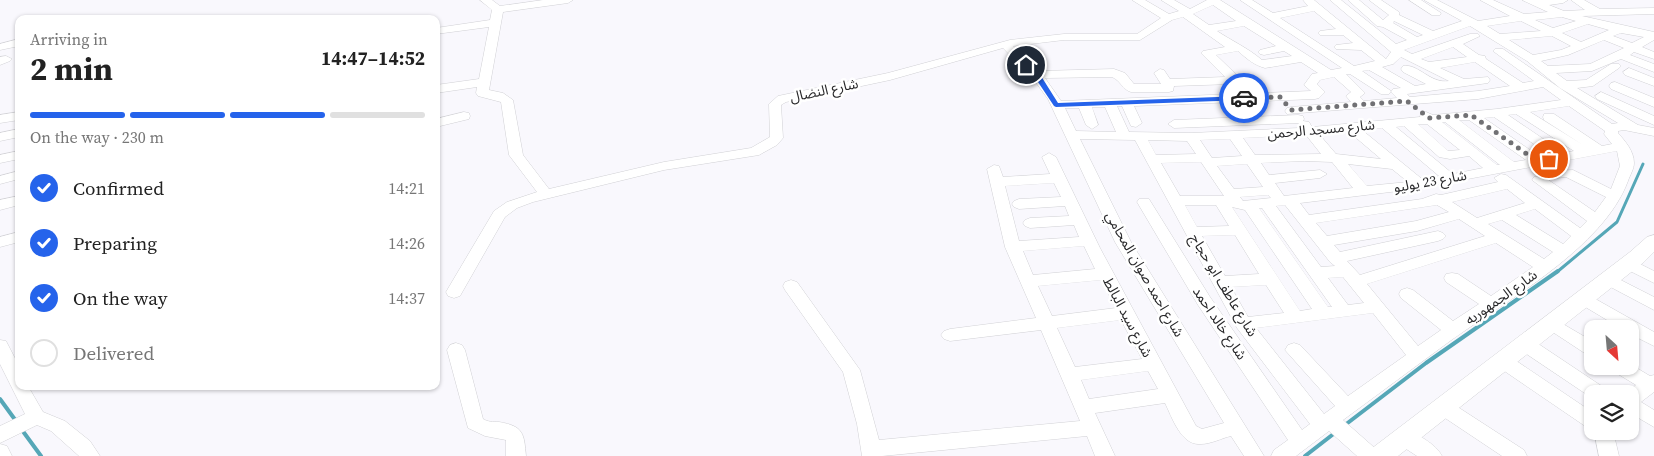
<!DOCTYPE html>
<meta charset="utf-8">
<style>
body{margin:0;font-family:"Source Serif 4","Noto Sans Arabic",serif;background:#f2f2f2;color:#222;height:100vh;display:flex;flex-direction:column;font-size:19px;white-space:nowrap}
*{box-sizing:border-box;margin:0}
p{font-size:16px;color:#767676}
.icon{flex:none;width:28px;height:28px;fill:none;stroke:currentColor;stroke-width:2;stroke-linecap:round;stroke-linejoin:round}
.map{position:relative;flex:1;overflow:hidden}
.details{position:absolute;left:15px;top:15px;width:425px;height:375px;display:flex;flex-direction:column;background:#fff;border-radius:10px;box-shadow:0 1px 4px #0004}
.details>*{flex:none}
.needle{width:32px;rotate:154deg}
.tools{position:absolute;left:1584px;top:320px;display:grid;gap:10px}
.tools a{display:grid;place-items:center;width:55px;height:55px;border-radius:10px;background:#fff;box-shadow:0 1px 4px #0004;font-size:25px}
.pin{position:absolute;display:grid;place-items:center;width:42px;height:42px;color:#fff;margin:-21px;border:2px solid #fff;border-radius:50%;box-shadow:0 1px 5px #0007}
.courier{position:absolute;display:grid;place-items:center;width:50px;height:50px;margin:-25px;border:4px solid #2563eb;border-radius:50%;background:#fff;color:#222;box-shadow:0 1px 6px #0007}
.overview em{font-style:normal;font-weight:700}
.overview div{display:flex;flex-direction:column-reverse}
.overview{display:flex;align-items:center;justify-content:space-between;height:85px;padding:0 15px}
h1{font-size:32px;font-weight:700;line-height:38px}
.bar{display:grid;grid-template-columns:repeat(4,1fr);gap:8px 5px;align-content:center;height:60px;padding:0 15px}
.bar i{height:6px;border-radius:4px;background:#e0e0e0}
.bar .selected{background:#2563eb}
.bar p{grid-column:span 4}
ol{padding:0 15px;list-style:none}
li{display:flex;align-items:center;gap:15px;height:55px}
li p{margin-inline-start:auto}
li .icon{padding:5px;border-radius:50%;background:#2563eb;color:#fff;stroke-width:4}
li:last-child{color:#767676}
li i{width:28px;height:28px;border:2px solid #e0e0e0;border-radius:50%}
.map>svg:first-child{display:block}
</style>
<div class="map">
<svg width="1654" height="456" viewBox="0 0 1654 456">
<rect width="100%" height="100%" fill="#f9f8fd"/>
<g fill="none" stroke-linecap="round" stroke-linejoin="round">
<path stroke="#55a7b7" stroke-width="3" d="M1557,272L1617,222L1643,164"/>
<g stroke="#55a7b7" stroke-width="4">
<path d="M0,399L16,421"/>
<path d="M1345,425L1426,363L1558,271"/>
<path d="M22,430L41,456"/>
<path d="M1305,456L1336,432"/>
</g>
<defs>
<g id="minor">
<path d="M480,0H492L500,6L543,0H573L568,3L503,12L489,90L503,93L513,100L523,155L549,189L664,162L751,148L770,137L769,104L778,96L888,73L1010,40L1064,34H1137L1161,18L1132,0H1145L1169,14L1179,11L1161,0H1174L1190,9L1207,0H1220L1331,70L1342,68L1240,0H1252L1273,13L1308,6L1303,0H1314L1386,59L1391,52L1330,0H1341L1396,44L1407,40L1383,27L1377,26L1348,0H1359L1383,20L1389,15L1369,0H1381L1399,12V15L1433,31L1462,21L1424,0H1437L1478,21L1510,16L1480,0H1493L1524,14L1548,12L1522,0H1568L1563,3L1549,5L1564,11L1585,10L1571,0H1584L1600,9L1654,8V14L1582,16L1654,32V40L1642,47L1654,52V59L1634,52L1630,55L1654,64V72L1621,59L1592,71L1556,73L1567,81L1586,80L1611,64H1619L1621,66L1619,68L1593,86L1577,88L1638,125L1654,128V136L1624,130L1618,131V133C1625,141 1634,151 1634,163C1634,169 1630,175 1628,181C1603,248 1507,300 1450,341C1414,367 1379,394 1343,420L1377,450L1380,456H1357L1329,431L1296,456H1271L1274,450L1288,440L1198,305L1137,202L1139,199H1149L1210,297L1302,430L1310,424L1237,328L1135,140L1080,139L1131,242L1264,456H1244L1231,436C1222,438 1211,444 1201,444C1181,446 1172,417 1165,403L1095,413L1115,456H1095L1087,436L882,456H862L857,424L843,372L785,290L783,286L785,282L791,280L797,282L860,370L879,440L1080,421L1041,330L950,341L944,339L941,335L944,331L950,329L1036,318L1005,247L987,169L994,165L999,166L1003,177L1050,174L1042,157L1049,153L1056,157L1100,248L1196,426L1202,429L1224,423L1115,242L1048,99L1034,80L1003,48L890,80L786,102L781,105L783,138L777,145L759,155L664,170L533,202L517,208L505,217L460,296L454,298L448,296L446,292L494,211L507,202L537,192L509,155L501,102L478,96L476,93L477,87L436,93V85L479,79L489,27L436,34V28L490,20L492,10ZM1213,5L1236,21L1209,25L1193,14ZM1314,11L1336,29L1320,31L1318,33L1320,35H1343L1353,43L1336,45L1334,47L1336,49L1361,50L1375,61L1354,66L1280,18ZM1183,17L1225,47L1203,51L1201,53L1225,77L1170,79L1164,70L1160,69L1154,73L1161,84H1134L1125,73L1114,69L1039,71L1013,46L1064,40H1140L1172,20ZM1562,17L1576,21L1553,28L1535,20ZM1394,21L1423,35L1417,37L1393,23ZM1521,21L1541,31L1500,34L1487,26ZM1588,24L1609,30L1581,42L1562,33ZM1244,26L1276,46L1260,50L1258,52L1260,54L1264,55L1284,51L1292,56L1262,60C1248,48 1232,41 1217,31ZM1470,26L1527,61L1560,88L1618,123L1612,124L1503,49H1495L1493,51L1534,81L1523,83L1486,59L1485,56L1479,55L1463,44L1480,36L1478,34H1470L1412,54L1404,50ZM1621,33L1644,37L1632,43L1613,36ZM1552,36L1571,46L1561,50L1533,55L1509,40ZM1604,40L1624,48L1590,64L1548,66L1541,61L1568,55ZM1453,47L1467,57L1429,62L1421,59ZM1238,51C1247,59 1254,65 1265,68L1301,62L1318,73L1312,74L1304,85L1311,91L1061,101L1045,78L1112,77C1120,80 1123,90 1131,92H1169L1173,91L1174,86L1232,84L1240,89L1246,85L1244,82L1216,55ZM1401,57L1449,81C1430,84 1418,63 1403,66L1401,69L1403,72L1426,84L1415,86L1382,67L1393,64ZM1475,62L1510,86L1478,91L1410,97L1407,94L1488,83L1490,80L1488,77L1464,79L1440,68ZM1369,70L1401,88L1393,89L1391,92L1397,98L1364,101L1360,97L1365,93L1346,74H1350L1381,94H1389L1391,91L1362,71ZM1334,77L1351,92L1346,96L1351,102L1291,107L1287,108L1285,111L1287,114L1478,99L1543,87L1561,100L1497,109L1433,115L1426,112L1421,113L1420,117L1312,127L1309,122L1303,121L1304,119L1303,116L1298,115L1174,120L1168,124L1174,128L1299,123L1298,125L1299,128L1191,133L1129,132L1117,106H1122L1131,126L1136,127L1142,123L1134,106L1315,99L1319,98L1325,92L1317,84L1320,80ZM1569,106L1605,131L1604,134L1612,144L1602,146L1554,114H1544L1543,117L1544,120L1583,145L1530,112ZM1092,107H1105L1116,132L1076,131L1065,108H1079L1086,125L1092,129L1098,125ZM1516,114L1574,151L1564,153L1508,115ZM1494,117L1550,155L1540,157L1484,118ZM1459,120H1469L1526,160L1514,162ZM1442,122H1445L1500,165H1497ZM1418,124H1427L1460,150L1448,151ZM1404,126L1439,157L1450,159L1469,156L1483,168L1453,174L1396,127ZM1382,128L1439,176L1422,179L1362,130ZM1348,131L1381,159L1336,154L1319,134ZM1306,135L1321,154L1255,155L1243,138ZM1230,139L1242,156L1212,158L1200,140ZM1148,140L1187,141L1196,154L1156,155ZM1617,151L1620,166L1611,189L1573,170L1552,171L1550,174L1557,178L1566,177L1606,197L1595,212L1544,177H1534L1532,180L1587,221L1580,228L1506,175L1501,174L1494,178L1498,182L1441,195L1436,194L1422,199L1309,215L1300,203L1415,189ZM1305,161L1332,162L1353,188L1284,196L1275,183L1320,178L1327,174L1320,170L1269,175L1261,163ZM1201,162L1224,196H1180L1161,163ZM1247,164L1263,187L1234,189L1217,166ZM1348,164L1392,169L1408,182L1367,186ZM1054,183L1061,197L1019,199L1014,201L1012,204L1014,207L1019,209L1065,206L1069,216L1030,218L1025,220L1023,223L1025,226L1030,228L1074,225L1079,237L1019,241L1005,186ZM1507,189L1525,203L1477,218L1452,202ZM1268,195L1271,198L1243,201L1240,197ZM1185,205H1216L1229,226L1197,227ZM1285,205L1330,262L1335,266L1321,267L1276,206ZM1437,205L1449,212L1416,221L1327,236L1316,223ZM1232,207L1245,210L1312,309L1300,311ZM1259,208H1262L1332,307H1328ZM1535,209L1571,236L1563,244L1516,215ZM1459,219L1485,236L1360,275L1347,261L1438,241L1443,239L1446,236L1443,233L1438,231L1340,252L1334,245L1417,231ZM1502,220L1553,252L1544,259L1488,224ZM1235,235L1259,274L1225,276L1202,236ZM1496,243L1533,267L1491,296L1458,274L1452,273L1446,274L1444,278L1446,282L1479,304L1453,321L1413,290L1407,288L1401,290L1399,294L1401,298L1441,330L1418,346L1367,284ZM1084,246L1095,269L1033,275L1023,251ZM1343,277L1364,303L1348,305L1328,278ZM1101,280L1116,308L1052,316L1038,286ZM1266,285L1284,313L1248,317L1231,287ZM1373,313L1406,355L1348,396L1300,345L1294,343L1288,345L1285,350L1335,406L1324,414L1256,328ZM1121,320L1142,359L1075,367L1057,328ZM1148,371L1158,389L1089,399L1081,380Z"/>
<path d="M1409,0H1421L1441,13L1440,15H1432Z"/>
<path d="M19,39V46L0,50V44Z"/>
<path d="M6,56L12,59L10,61L0,65V57Z"/>
<path d="M1629,68L1654,78V86L1625,75L1623,72Z"/>
<path d="M1615,82L1654,98V107L1611,89L1609,86L1611,83Z"/>
<path d="M1601,92L1654,116V125L1597,99L1595,96Z"/>
<path d="M19,112V120L0,123V115Z"/>
<path d="M464,112L469,113L470,116L469,119L436,127V119Z"/>
<path d="M19,129V137L0,141V133Z"/>
<path d="M19,151V159L0,163V155Z"/>
<path d="M19,171V179L0,184V176Z"/>
<path d="M19,196V205L0,210V200Z"/>
<path d="M19,232V242L0,247V237Z"/>
<path d="M1628,258L1654,271V283L1622,267L1620,263L1622,259Z"/>
<path d="M1609,274L1654,297V310L1603,283L1601,279L1603,275Z"/>
<path d="M1583,292L1654,332V346L1630,334V329H1622L1577,302L1575,298L1577,294Z"/>
<path d="M1551,317L1592,341V355L1586,354L1545,327L1543,323L1545,319Z"/>
<path d="M1525,338L1531,339L1606,389L1609,394H1592V398L1519,349L1516,344L1519,339Z"/>
<path d="M0,340L6,341L19,366V386H28L43,412L65,421L90,441L100,456H79L51,431L37,425L0,443V426L25,414L0,364Z"/>
<path d="M456,343L462,345L465,350L483,419C488,422 493,422 499,422C524,426 524,434 526,456H506V440L485,436L468,428L447,350L450,345Z"/>
<path d="M1503,354L1509,356L1592,412V428L1585,426L1497,366L1494,361L1497,356Z"/>
<path d="M1630,364L1650,376L1654,375V392L1641,402L1654,410V427L1630,413V394H1625L1636,385L1613,371L1610,366H1630Z"/>
<path d="M1443,400L1450,402L1524,450L1527,456H1502L1436,412L1434,407L1436,402Z"/>
<path d="M1404,429C1416,433 1436,444 1442,456H1417L1397,443L1394,437L1397,431Z"/>
<path d="M1594,431H1613L1619,456H1599Z"/>
<path d="M0,444L7,446L12,456H0Z"/>
</g>
<path id="major" d="M1654,235V252L1644,262L1398,456H1368L1371,449L1630,252L1647,237Z"/>
</defs>
<use href="#minor" stroke="#d1d1d5" stroke-width="1"/>
<use href="#major" stroke="#d1d1d5" stroke-width="1"/>
<use href="#minor" fill="#fff" fill-rule="evenodd"/>
<use href="#major" fill="#fff" fill-rule="evenodd"/>
</g>
<path fill="#2563eb" d="M1023,63H1028L1041,76L1058,103L1244,96L1248,98L1244,100L1056,107L1054,106L1036,79L1023,66Z"/>
<g fill="none" stroke-linecap="round" stroke-linejoin="round">
<path stroke="#717174" stroke-width="5" stroke-dasharray="0 9" d="M1244,98L1280,97L1291,110L1407,101L1429,118L1471,115L1537,161L1549,159"/>
</g>
<g text-anchor="middle" stroke-width="5" stroke-linejoin="round" paint-order="stroke">
<g font-size="14" fill="#28282a" stroke="#fff">
<text transform="translate(824 90) rotate(-12)" y="5">شارع النضال</text>
<text transform="translate(1321 129) rotate(-5)" y="5">شارع مسجد الرحمن</text>
<text transform="translate(1430 181) rotate(-10)" y="5">شارع 23 يوليو</text>
<text transform="translate(1145 274) rotate(60)" y="5">شارع احمد صوان المحامي</text>
<text transform="translate(1224 285) rotate(59)" y="5">شارع عاطف ابو حجاج</text>
<text transform="translate(1501 297) rotate(-35)" y="5">شارع الجمهوريه</text>
<text transform="translate(1128 317) rotate(62)" y="5">شارع سيد البالط</text>
<text transform="translate(1220 323) rotate(56)" y="5">شارع خالد احمد</text>
</g>
</g>
</svg>
<div class="tools">
<a><svg class="needle" viewBox="-14 -14 28 28"><path d="M0-13l5 13h-10z" fill="#e53935"/><path d="M0 13l5-13h-10z" fill="#767676"/></svg></a>
<a><svg class="icon" aria-label="layers" viewBox="0 0 24 24"><path d="M12 4l9 5-9 5-9-5zM3 14l9 5 9-5"/></svg></a>
</div>
<div class="pin" style="left:1549px;top:159px;background:#ea580c"><svg class="icon" aria-label="bag" viewBox="0 0 24 24"><path d="M5 8h14l-1 12H6zM9 8a3 3 0 0 1 6 0"/></svg></div>
<div class="pin" style="left:1026px;top:65px;background:#1f2937"><svg class="icon" aria-label="home" viewBox="0 0 24 24"><path d="M3 11l9-7 9 7M6 9v11h12V9"/></svg></div>
<div class="courier" style="left:1244px;top:98px"><svg class="icon" aria-label="car" viewBox="0 0 24 24"><path d="M5 17H2v-5l4-1 3-4h7l3 4 3 1v5h-3M9 17h6M6 11h13"/><circle cx="7" cy="17" r="2"/><circle cx="17" cy="17" r="2"/></svg></div>
<section class="details">
<div class="overview"><div><h1>2 min</h1><p>Arriving in</p></div><em>14:47–14:52</em></div>
<div class="bar"><i class="selected"></i><i class="selected"></i><i class="selected"></i><i></i><p>On the way · 230 m</p></div>
<ol>
<li><svg class="icon" aria-label="check" viewBox="0 0 24 24"><path d="M5 12l5 5 9-10"/></svg>Confirmed<p>14:21</p></li>
<li><svg class="icon" aria-label="check" viewBox="0 0 24 24"><path d="M5 12l5 5 9-10"/></svg>Preparing<p>14:26</p></li>
<li><svg class="icon" aria-label="check" viewBox="0 0 24 24"><path d="M5 12l5 5 9-10"/></svg>On the way<p>14:37</p></li>
<li><i></i>Delivered</li>
</ol>
</section>
</div>
